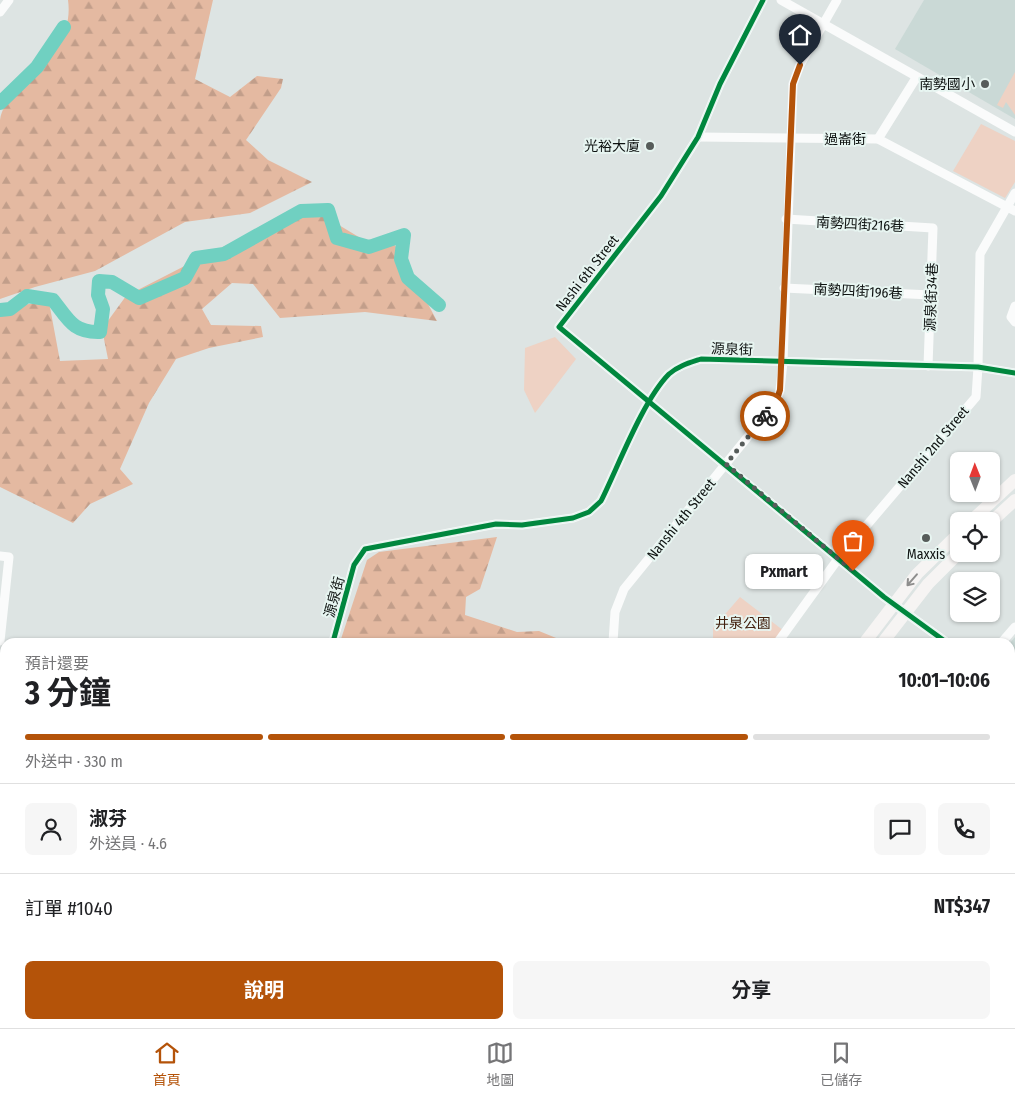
<!DOCTYPE html>
<html lang="zh-TW">
<meta charset="utf-8">
<style>
body{margin:0;font-family:"Fira Sans Condensed","Noto Sans TC",sans-serif;background:#f6f6f6;color:#202124;height:100vh;display:flex;flex-direction:column;font-size:19px;white-space:nowrap}
*{box-sizing:border-box;margin:0}
p{font-size:16px;color:#757577}
.icon{flex:none;width:28px;height:28px;fill:none;stroke:currentColor;stroke-width:2;stroke-linecap:round;stroke-linejoin:round}
.map{position:relative;flex:1;overflow:hidden}
.panel{position:absolute;left:0px;top:638px;width:1015px;height:391px;display:flex;flex-direction:column;background:#fff;border-radius:15px 15px 0 0;box-shadow:0 1px 4px #0004}
.panel>*{flex:none}
.needle{width:32px;rotate:359deg}
.buttons{position:absolute;left:950px;top:452px;display:grid;gap:10px}
.buttons a{display:grid;place-items:center;width:50px;height:50px;border-radius:8px;background:#fff;box-shadow:0 1px 4px #0004;font-size:25px}
.pin{position:absolute;display:grid;place-items:center;width:42px;height:42px;color:#fff;margin:-51px -21px;border-radius:50% 50% 50% 0;rotate:-45deg;box-shadow:0 0 5px #0007}
.pin .icon{rotate:45deg}
.courier{position:absolute;display:grid;place-items:center;width:50px;height:50px;margin:-25px;border:4px solid #b45309;border-radius:50%;background:#fff;color:#222;box-shadow:0 1px 6px #0007}
.bubble{position:absolute;height:35px;border-radius:8px;background:#fff;box-shadow:0 1px 4px #0004;font-size:16px;font-weight:700;line-height:35px;text-align:center}
.overview em{font-style:normal;font-weight:700}
.overview div{display:flex;flex-direction:column-reverse}
.overview{display:flex;align-items:center;justify-content:space-between;height:85px;padding:0 25px}
h1{font-size:32px;font-weight:700;line-height:38px}
.bar{display:grid;grid-template-columns:repeat(4,1fr);gap:8px 5px;align-content:center;height:60px;padding:0 25px}
.bar i{height:6px;border-radius:4px;background:#e0e0e0}
.bar .active{background:#b45309}
.bar p{grid-column:span 4}
.line{display:flex;align-items:center;gap:12px;padding:0 25px;border-top:1px solid #e0e0e0}
.line div{flex:1}
.round{display:grid;place-items:center;flex:none;width:52px;height:52px;border-radius:8px;background:#f6f6f6}
.button{display:flex;gap:10px;margin-top:auto;padding:10px 25px}
.button a{flex:1;height:58px;border-radius:8px;background:#b45309;color:#fff;font-size:20px;font-weight:700;line-height:58px;text-align:center}
.button a+a{background:#f6f6f6;color:#202124}
.tab-bar{display:flex;justify-content:space-around;align-items:center;height:70px;border-top:1px solid #e0e0e0;background:#fff;font-size:14px;color:#757577}
.tab-bar a{display:grid;justify-items:center;gap:2px}
.tab-bar .active{color:#b45309}
.map>svg:first-child{display:block}
</style>
<div class="map">
<svg width="1015" height="1028" viewBox="0 0 1015 1028">
<defs>
<pattern id="forest-firs" width="22" height="20" patternUnits="userSpaceOnUse" patternTransform="scale(1.25)"><rect width="22" height="20" fill="#e4b9a1"/><path d="M5 1l3.5 6h-7zM16 11l3.5 6h-7z" fill="#c29e8a"/></pattern>
</defs>
<rect width="100%" height="100%" fill="#dde4e3"/>
<g fill="#cad9d6">
<path d="M924,0H1015V119L895,49Z"/>
<path d="M1015,637V772L1010,770V643Z"/>
</g>
<g fill="#eed2c4">
<path d="M1015,72V115L1006,102L1003,108L997,105Z"/>
<path d="M981,124L1015,141V182L1005,198L953,171Z"/>
<path d="M555,337L576,359L535,413L524,390L525,348Z"/>
<path d="M740,597L784,631L774,642H713V628Z"/>
<path d="M1010,906L1015,908V967H1010Z"/>
</g>
<g fill="url(#forest-firs)">
<path d="M68,0H213L195,79L230,97L257,76L283,79L281,88L246,140L268,160L312,182L250,213L185,222L95,271L35,287L0,299V120C9,75 76,59 68,0Z"/>
<path d="M288,216H324L367,242L390,238L404,259L437,321L365,312L280,318L253,284L232,283L202,309L211,325L261,326L263,337L209,348L176,359L149,403L120,469L133,484L90,504L73,523L0,487V307L49,302L60,361L108,359L102,329L126,296L208,254Z"/>
<path d="M497,537L480,589L466,597L465,615L517,632L539,631L561,640V642H340L367,560L379,552Z"/>
<path d="M0,708L5,710V913L0,910Z"/>
<path d="M0,974L5,976V1024H140L150,1028H0Z"/>
<path d="M341,1024H557L548,1028H342Z"/>
<path d="M559,1024H676L675,1028H560Z"/>
</g>
<g fill="none" stroke-linecap="round" stroke-linejoin="round">
<g stroke="#70d0c1" stroke-width="14">
<path d="M0,103L37,67L64,27"/>
<path d="M0,310L10,309L27,296L53,300C68,319 73,333 100,332L103,309L98,295L99,281L112,282L139,298L185,278L196,258L224,254L301,211L328,210L337,238L369,247L404,235L401,259L408,278L439,305"/>
<path d="M0,978L5,982"/>
<path d="M141,1024L155,1028"/>
<path d="M497,1028L499,1024"/>
</g>
<g stroke="#fafbfb" stroke-width="9">
<path d="M763,0L720,84L698,137L661,196L559,327L884,597L946,642"/>
<path d="M781,0L1015,132"/>
<path d="M0,12L9,0"/>
<path d="M698,137L878,139L1015,211"/>
<path d="M878,139L916,78"/>
<path d="M786,219L933,228L928,366"/>
<path d="M784,288L931,295"/>
<path d="M1015,306L1011,317L1015,322"/>
<path d="M0,556L9,557L0,641"/>
<path d="M333,642L354,565L365,549L496,524L522,525L573,518L589,512L601,501C618,467 643,400 669,374C678,366 689,363 701,359L978,367L1015,373"/>
<path d="M613,642L615,612L624,589L776,402L780,390L783,362L793,84L800,65L837,0"/>
<path d="M778,642L838,559L976,397L978,367L980,254L1015,193"/>
<path d="M1002,642L1015,627"/>
<path d="M0,671H5"/>
<path d="M1010,781L1015,783"/>
<path d="M1010,829L1015,831"/>
<path d="M1010,888L1015,875"/>
<path d="M838,1024L843,1028"/>
<path d="M785,1028L786,1024"/>
<path d="M976,1028L977,1024"/>
</g>
<g stroke="#f6f4f3" stroke-width="12">
<path d="M971,521L1015,480"/>
<path d="M991,522L1015,500"/>
<path d="M865,642L917,574L959,533"/>
<path d="M883,642L928,584L959,553"/>
<path d="M689,1028L690,1024"/>
<path d="M708,1028L709,1024"/>
</g>
<defs>
<g id="rail">
<path d="M0,935L5,938"/>
<path d="M170,1024L178,1028"/>
<path d="M184,1024L193,1028"/>
</g>
</defs>
<use href="#rail" stroke="#cacdcc" stroke-width="4.5"/>
<use href="#rail" stroke="#e7f5f1" stroke-width="2.5" stroke-dasharray="8" stroke-linecap="butt"/>
<defs>
<g id="cycleway">
<path d="M763,0L720,84L698,137L661,196L559,327L884,597L946,642"/>
<path d="M333,642L354,565L365,549L496,524L522,525L573,518L589,512L601,501C618,467 643,400 669,374C678,366 689,363 701,359L978,367L1015,373"/>
</g>
</defs>
<use href="#cycleway" stroke="#e7f5f1" stroke-width="8"/>
<use href="#cycleway" stroke="#00873e" stroke-width="5"/>
</g>
<defs><path id="oneway-shaft" d="M-6 0H5M1.5-3L5.5 0L1.5 3" fill="none" stroke-width="1.6" stroke-linecap="round" stroke-linejoin="round" transform="scale(1.25)"/></defs>
<use stroke="#8e8e8d" href="#oneway-shaft" transform="translate(912 580) rotate(131)"/>
<g fill="none" stroke-linecap="round" stroke-linejoin="round">
<path stroke="#565c5a" stroke-width="5" stroke-dasharray="0 9" d="M765,416L726,464L853,571"/>
<path stroke="#b45309" stroke-width="6" d="M765,416L776,402L780,390L793,84L800,65"/>
</g>
<g fill="#565c5a" stroke="#e7f5f1" stroke-width="2">
<circle cx="985" cy="84" r="5"/>
<circle cx="650" cy="146" r="5"/>
<circle cx="926" cy="538" r="5"/>
</g>
<g text-anchor="middle" stroke-width="4" stroke-linejoin="round" paint-order="stroke">
<g font-size="14" fill="#0e1211" stroke="#e7f5f1" text-anchor="end">
<text x="975" y="89">南勢國小</text>
<text x="640" y="151">光裕大廈</text>
<text x="926" y="559" text-anchor="middle">Maxxis</text>
</g>
<g font-size="14" fill="#0e1211" stroke="#e7f5f1">
<text x="845" y="144">過崙街</text>
<text transform="translate(860 224) rotate(3)" y="5">南勢四街216巷</text>
<text transform="translate(587 273) rotate(-52)" y="5">Nashi 6th Street</text>
<text transform="translate(858 291) rotate(3)" y="5">南勢四街196巷</text>
<text transform="translate(931 297) rotate(-88)" y="5">源泉街34巷</text>
<text transform="translate(732 349) rotate(2)" y="5">源泉街</text>
<text transform="translate(933 447) rotate(-50)" y="5">Nanshi 2nd Street</text>
<text transform="translate(681 519) rotate(-51)" y="5">Nanshi 4th Street</text>
<text transform="translate(334 597) rotate(-75)" y="5">源泉街</text>
</g>
<g font-size="14" fill="#42200e" stroke="#e7f5f1">
<text x="743" y="628">井泉公園</text>
</g>
</g>
</svg>
<div class="buttons">
<a><svg class="needle" viewBox="-14 -14 28 28"><path d="M0-13l5 13h-10z" fill="#e53935"/><path d="M0 13l5-13h-10z" fill="#757577"/></svg></a>
<a><svg class="icon" aria-label="locate" viewBox="0 0 24 24"><circle cx="12" cy="12" r="6"/><path d="M12 2v4M12 18v4M2 12h4M18 12h4"/></svg></a>
<a><svg class="icon" aria-label="layers" viewBox="0 0 24 24"><path d="M12 4l9 5-9 5-9-5zM3 14l9 5 9-5"/></svg></a>
</div>
<div class="pin" style="left:853px;top:571px;background:#ea580c"><svg class="icon" aria-label="bag" viewBox="0 0 24 24"><path d="M5 8h14l-1 12H6zM9 8a3 3 0 0 1 6 0"/></svg></div>
<div class="pin" style="left:800px;top:65px;background:#1f2937"><svg class="icon" aria-label="home" viewBox="0 0 24 24"><path d="M3 11l9-7 9 7M6 9v11h12V9"/></svg></div>
<div class="courier" style="left:765px;top:416px"><svg class="icon" aria-label="bike" viewBox="0 0 24 24"><circle cx="6" cy="16" r="4"/><circle cx="18" cy="16" r="4"/><path d="M6 16l4-8h5l3 8M10 8l3 8H6M13 5h3"/></svg></div>
<div class="bubble" style="left:745px;top:554px;width:78px">Pxmart</div>
<section class="panel">
<div class="overview"><div><h1>3 分鐘</h1><p>預計還要</p></div><em>10:01–10:06</em></div>
<div class="bar"><i class="active"></i><i class="active"></i><i class="active"></i><i></i><p>外送中 · 330 m</p></div>
<div class="line" style="height:90px"><a class="round"><svg class="icon" aria-label="person" viewBox="0 0 24 24"><circle cx="12" cy="8" r="4"/><path d="M4 21q1-7 8-7t8 7"/></svg></a><div><b>淑芬</b><p>外送員 · 4.6</p></div><a class="round"><svg class="icon" aria-label="chat" viewBox="0 0 24 24"><path d="M4 5h16v11H9l-5 4z"/></svg></a><a class="round"><svg class="icon" aria-label="phone" viewBox="0 0 24 24"><path d="M5 4h4l2 5-3 2q2 4 5 5l2-3 5 2v4C11 20 4 13 5 4z"/></svg></a></div>
<div class="line" style="height:65px"><div>訂單 #1040</div><b>NT$347</b></div>
<div class="button"><a>說明</a><a>分享</a></div>
</section>
</div>
<nav class="tab-bar">
<a class="active"><svg class="icon" aria-label="home" viewBox="0 0 24 24"><path d="M3 11l9-7 9 7M6 9v11h12V9"/></svg>首頁</a>
<a><svg class="icon" aria-label="map" viewBox="0 0 24 24"><path d="M3 6l6-2 6 2 6-2v14l-6 2-6-2-6 2zM9 4v14M15 6v14"/></svg>地圖</a>
<a><svg class="icon" aria-label="saved" viewBox="0 0 24 24"><path d="M7 4h10v16l-5-4-5 4z"/></svg>已儲存</a>
</nav>
